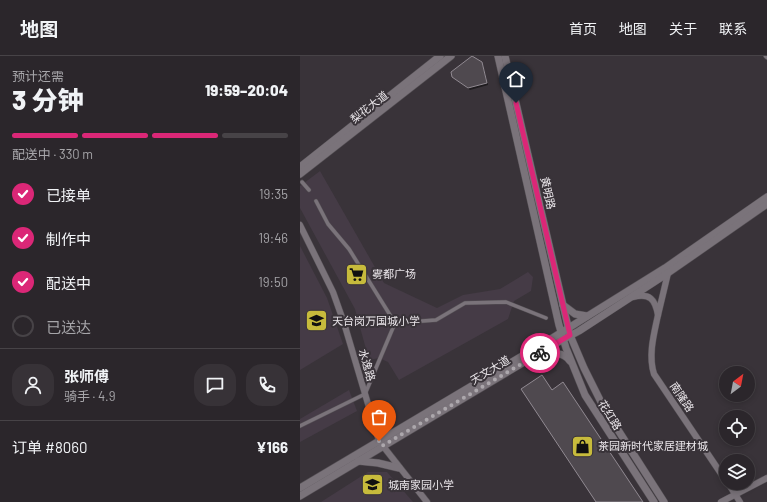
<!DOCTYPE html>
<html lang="zh">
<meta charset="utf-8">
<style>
body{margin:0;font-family:Barlow,"Noto Sans SC",sans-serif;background:#373237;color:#f1f3f6;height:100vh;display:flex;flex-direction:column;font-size:15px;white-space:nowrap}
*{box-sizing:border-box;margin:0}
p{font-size:13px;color:#a6a5a9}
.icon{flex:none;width:22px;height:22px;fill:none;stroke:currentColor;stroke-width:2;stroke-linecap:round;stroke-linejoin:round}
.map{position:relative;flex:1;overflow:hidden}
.details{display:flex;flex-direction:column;background:#2b262b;width:300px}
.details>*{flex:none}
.needle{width:26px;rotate:32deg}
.tools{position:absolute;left:419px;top:310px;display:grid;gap:8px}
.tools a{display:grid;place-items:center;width:36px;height:36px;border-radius:50%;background:#2b262b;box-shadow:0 2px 6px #0003,0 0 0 1px #474347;font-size:20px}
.pin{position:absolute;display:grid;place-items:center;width:34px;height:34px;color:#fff;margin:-41px -17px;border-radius:50% 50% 50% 0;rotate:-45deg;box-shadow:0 0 4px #0007}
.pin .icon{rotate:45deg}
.courier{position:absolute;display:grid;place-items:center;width:40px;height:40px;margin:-20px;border:3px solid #db2777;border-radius:50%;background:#fff;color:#222;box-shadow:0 1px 5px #0007}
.overview em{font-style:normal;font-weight:800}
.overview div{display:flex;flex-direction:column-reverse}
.overview{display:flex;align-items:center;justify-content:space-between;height:68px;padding:0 12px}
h1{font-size:26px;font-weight:800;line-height:30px}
.bar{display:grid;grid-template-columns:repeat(4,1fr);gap:6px 4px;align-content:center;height:48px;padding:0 12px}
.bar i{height:5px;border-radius:3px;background:#474347}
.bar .selected{background:#db2777}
.bar p{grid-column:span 4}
.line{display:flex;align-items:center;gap:10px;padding:0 12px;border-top:1px solid #474347}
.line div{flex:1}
.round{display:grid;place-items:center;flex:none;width:42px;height:42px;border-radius:16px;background:#373237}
ol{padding:0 12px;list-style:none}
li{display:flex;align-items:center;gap:12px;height:44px}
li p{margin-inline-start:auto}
li .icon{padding:4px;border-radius:50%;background:#db2777;color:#fff;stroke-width:4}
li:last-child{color:#a6a5a9}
li i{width:22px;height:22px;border:2px solid #474347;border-radius:50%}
header{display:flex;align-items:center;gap:24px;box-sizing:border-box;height:56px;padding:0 20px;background:#2b262b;border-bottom:1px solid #474347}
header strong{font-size:19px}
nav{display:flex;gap:22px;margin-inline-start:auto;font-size:14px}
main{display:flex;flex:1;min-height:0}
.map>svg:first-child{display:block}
</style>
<header>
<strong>地图</strong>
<nav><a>首页</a><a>地图</a><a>关于</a><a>联系</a></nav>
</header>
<main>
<section class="details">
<div class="overview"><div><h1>3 分钟</h1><p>预计还需</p></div><em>19:59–20:04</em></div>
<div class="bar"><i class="selected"></i><i class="selected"></i><i class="selected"></i><i></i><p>配送中 · 330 m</p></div>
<ol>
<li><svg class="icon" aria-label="check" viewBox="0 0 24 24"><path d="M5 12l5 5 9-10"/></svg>已接单<p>19:35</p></li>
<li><svg class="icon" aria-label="check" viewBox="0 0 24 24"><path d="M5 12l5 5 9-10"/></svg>制作中<p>19:46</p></li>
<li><svg class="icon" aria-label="check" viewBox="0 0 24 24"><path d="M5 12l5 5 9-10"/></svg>配送中<p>19:50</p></li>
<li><i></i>已送达</li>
</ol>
<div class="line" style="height:72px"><a class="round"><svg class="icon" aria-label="person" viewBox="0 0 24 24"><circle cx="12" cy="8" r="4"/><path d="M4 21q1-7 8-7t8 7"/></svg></a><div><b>张师傅</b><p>骑手 · 4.9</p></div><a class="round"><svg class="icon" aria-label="chat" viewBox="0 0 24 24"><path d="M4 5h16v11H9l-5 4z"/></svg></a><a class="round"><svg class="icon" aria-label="phone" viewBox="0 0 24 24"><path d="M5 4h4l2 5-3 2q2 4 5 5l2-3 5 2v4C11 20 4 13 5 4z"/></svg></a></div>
<div class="line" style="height:52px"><div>订单 #8060</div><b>¥166</b></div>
</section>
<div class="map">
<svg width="467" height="446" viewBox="0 0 467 446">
<rect width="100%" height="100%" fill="#393339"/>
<g fill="#453b46">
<path d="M20,115L84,227L137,252L163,239L200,233L228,216L233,221L231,235L214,245L208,263L99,324L88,306L79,302L69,304L55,253L0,152V130Z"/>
<path d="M0,190L27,242L43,288L0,314Z"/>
<path d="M49,334L57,355L0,386V363Z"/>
<path d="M68,416H87L113,446H21Z"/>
</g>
<path fill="#0007" d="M181,7L183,9L188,29L170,34L153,21Z"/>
<g fill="#4f494f" stroke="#918a92">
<path d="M172,0L182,6L187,27L168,32L152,21L151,16Z"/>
<path d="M242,319L252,334L263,326L343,446H296L221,333Z"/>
</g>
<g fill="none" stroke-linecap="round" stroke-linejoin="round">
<defs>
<g id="pedestrian">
<path d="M2,126L9,134"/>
<path d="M16,145L28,168L49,193L95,267L136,264L165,247L206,246L246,262"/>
<path d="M0,370L65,338L95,267"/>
</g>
<path id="minor" d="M466,0L467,1"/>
<g id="tertiary">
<path d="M0,169L33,236L44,267L79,385L127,446"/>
<path d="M333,241C350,237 355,243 358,259L368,217"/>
<path d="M358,259C354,278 348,299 354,318L426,425"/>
<path d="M428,427L440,446"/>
<path d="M421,446L467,422"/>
</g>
<g id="secondary">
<path d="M198,0L259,269L266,292L285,339L354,446"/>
<path d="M205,0L270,279L284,312L304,352L364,446"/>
<path d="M0,111L140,0"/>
<path d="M0,118L151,0"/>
<path d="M263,249L275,258L287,260"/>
<path d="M238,300C249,298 263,294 270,305"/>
<path d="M58,405L78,407L99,412"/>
<path d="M0,432L254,281L365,212L467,141"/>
<path d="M0,440L251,290L279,275L368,217L467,148"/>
</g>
</defs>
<use href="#pedestrian" stroke="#555055" stroke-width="4.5"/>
<use href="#minor" stroke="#555055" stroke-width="5.5"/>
<use href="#tertiary" stroke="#555055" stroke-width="7"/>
<use href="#secondary" stroke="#555055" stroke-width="8"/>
<use href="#pedestrian" stroke="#7a737a" stroke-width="3.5"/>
<use href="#minor" stroke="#7a737a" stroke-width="4.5"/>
<use href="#tertiary" stroke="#7a737a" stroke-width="6"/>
<use href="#secondary" stroke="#7a737a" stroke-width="7"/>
</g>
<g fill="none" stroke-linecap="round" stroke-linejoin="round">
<path stroke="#aca7ac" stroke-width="4" stroke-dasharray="0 7.2" d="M79,385L82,390L240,297"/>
<path stroke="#db2777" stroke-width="5" d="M216,47L270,279L240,297"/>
</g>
<defs>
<symbol id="supermarket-square" viewBox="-11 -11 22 22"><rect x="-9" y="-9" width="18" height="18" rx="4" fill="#c7bb3c" stroke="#393339"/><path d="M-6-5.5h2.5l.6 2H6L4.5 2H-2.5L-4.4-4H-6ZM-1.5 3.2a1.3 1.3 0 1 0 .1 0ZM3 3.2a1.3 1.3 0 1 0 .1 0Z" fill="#111"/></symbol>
<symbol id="school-square" viewBox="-11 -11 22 22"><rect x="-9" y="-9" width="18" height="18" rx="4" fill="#c7bb3c" stroke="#393339"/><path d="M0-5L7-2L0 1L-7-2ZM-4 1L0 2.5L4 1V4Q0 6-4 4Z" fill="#111"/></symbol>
<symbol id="shop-square" viewBox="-11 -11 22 22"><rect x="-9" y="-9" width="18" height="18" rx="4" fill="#c7bb3c" stroke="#393339"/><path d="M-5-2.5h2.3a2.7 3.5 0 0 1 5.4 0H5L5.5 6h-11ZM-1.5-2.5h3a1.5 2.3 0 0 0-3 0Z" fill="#111"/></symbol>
</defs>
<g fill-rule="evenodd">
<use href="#supermarket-square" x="44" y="206" width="25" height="25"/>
<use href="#school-square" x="4" y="252" width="25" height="25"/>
<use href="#shop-square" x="270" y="378" width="25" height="25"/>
<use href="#school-square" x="60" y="416" width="25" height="25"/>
</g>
<g text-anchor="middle" stroke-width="4" stroke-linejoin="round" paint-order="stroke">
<g font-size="11" fill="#eae6ea" stroke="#393339">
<text transform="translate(69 51) rotate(-38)" y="4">梨花大道</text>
<text transform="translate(248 137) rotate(77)" y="4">黄明路</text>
<text transform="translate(67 309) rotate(74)" y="4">水逸路</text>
<text transform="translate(190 314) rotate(-31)" y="4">天文大道</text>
<text transform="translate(382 341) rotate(56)" y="4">南隆路</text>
<text transform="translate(310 359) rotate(58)" y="4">花红路</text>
</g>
<g font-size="11" fill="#eae6ea" stroke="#393339" text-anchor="start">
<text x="72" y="222">雾都广场</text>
<text x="32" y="269">天台岗万国城小学</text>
<text x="298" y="394">茶园新时代家居建材城</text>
<text x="88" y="433">城南家园小学</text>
</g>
</g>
</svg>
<div class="tools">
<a><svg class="needle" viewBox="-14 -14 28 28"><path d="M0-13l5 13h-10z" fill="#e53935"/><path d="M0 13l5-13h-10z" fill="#a6a5a9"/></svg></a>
<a><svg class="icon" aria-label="locate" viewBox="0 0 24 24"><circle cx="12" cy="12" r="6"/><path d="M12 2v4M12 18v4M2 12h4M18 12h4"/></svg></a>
<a><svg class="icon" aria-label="layers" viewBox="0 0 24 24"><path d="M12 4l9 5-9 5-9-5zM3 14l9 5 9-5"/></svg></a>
</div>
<div class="pin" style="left:79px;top:385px;background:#ea580c"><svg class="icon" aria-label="bag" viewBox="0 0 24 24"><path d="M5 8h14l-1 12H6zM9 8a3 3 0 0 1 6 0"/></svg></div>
<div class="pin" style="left:216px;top:47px;background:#1f2937"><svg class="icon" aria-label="home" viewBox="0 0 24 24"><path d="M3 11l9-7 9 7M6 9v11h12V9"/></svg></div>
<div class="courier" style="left:240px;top:297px"><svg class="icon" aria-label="bike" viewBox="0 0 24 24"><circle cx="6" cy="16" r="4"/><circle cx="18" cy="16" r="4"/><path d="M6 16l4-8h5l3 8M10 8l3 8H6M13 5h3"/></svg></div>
</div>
</main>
